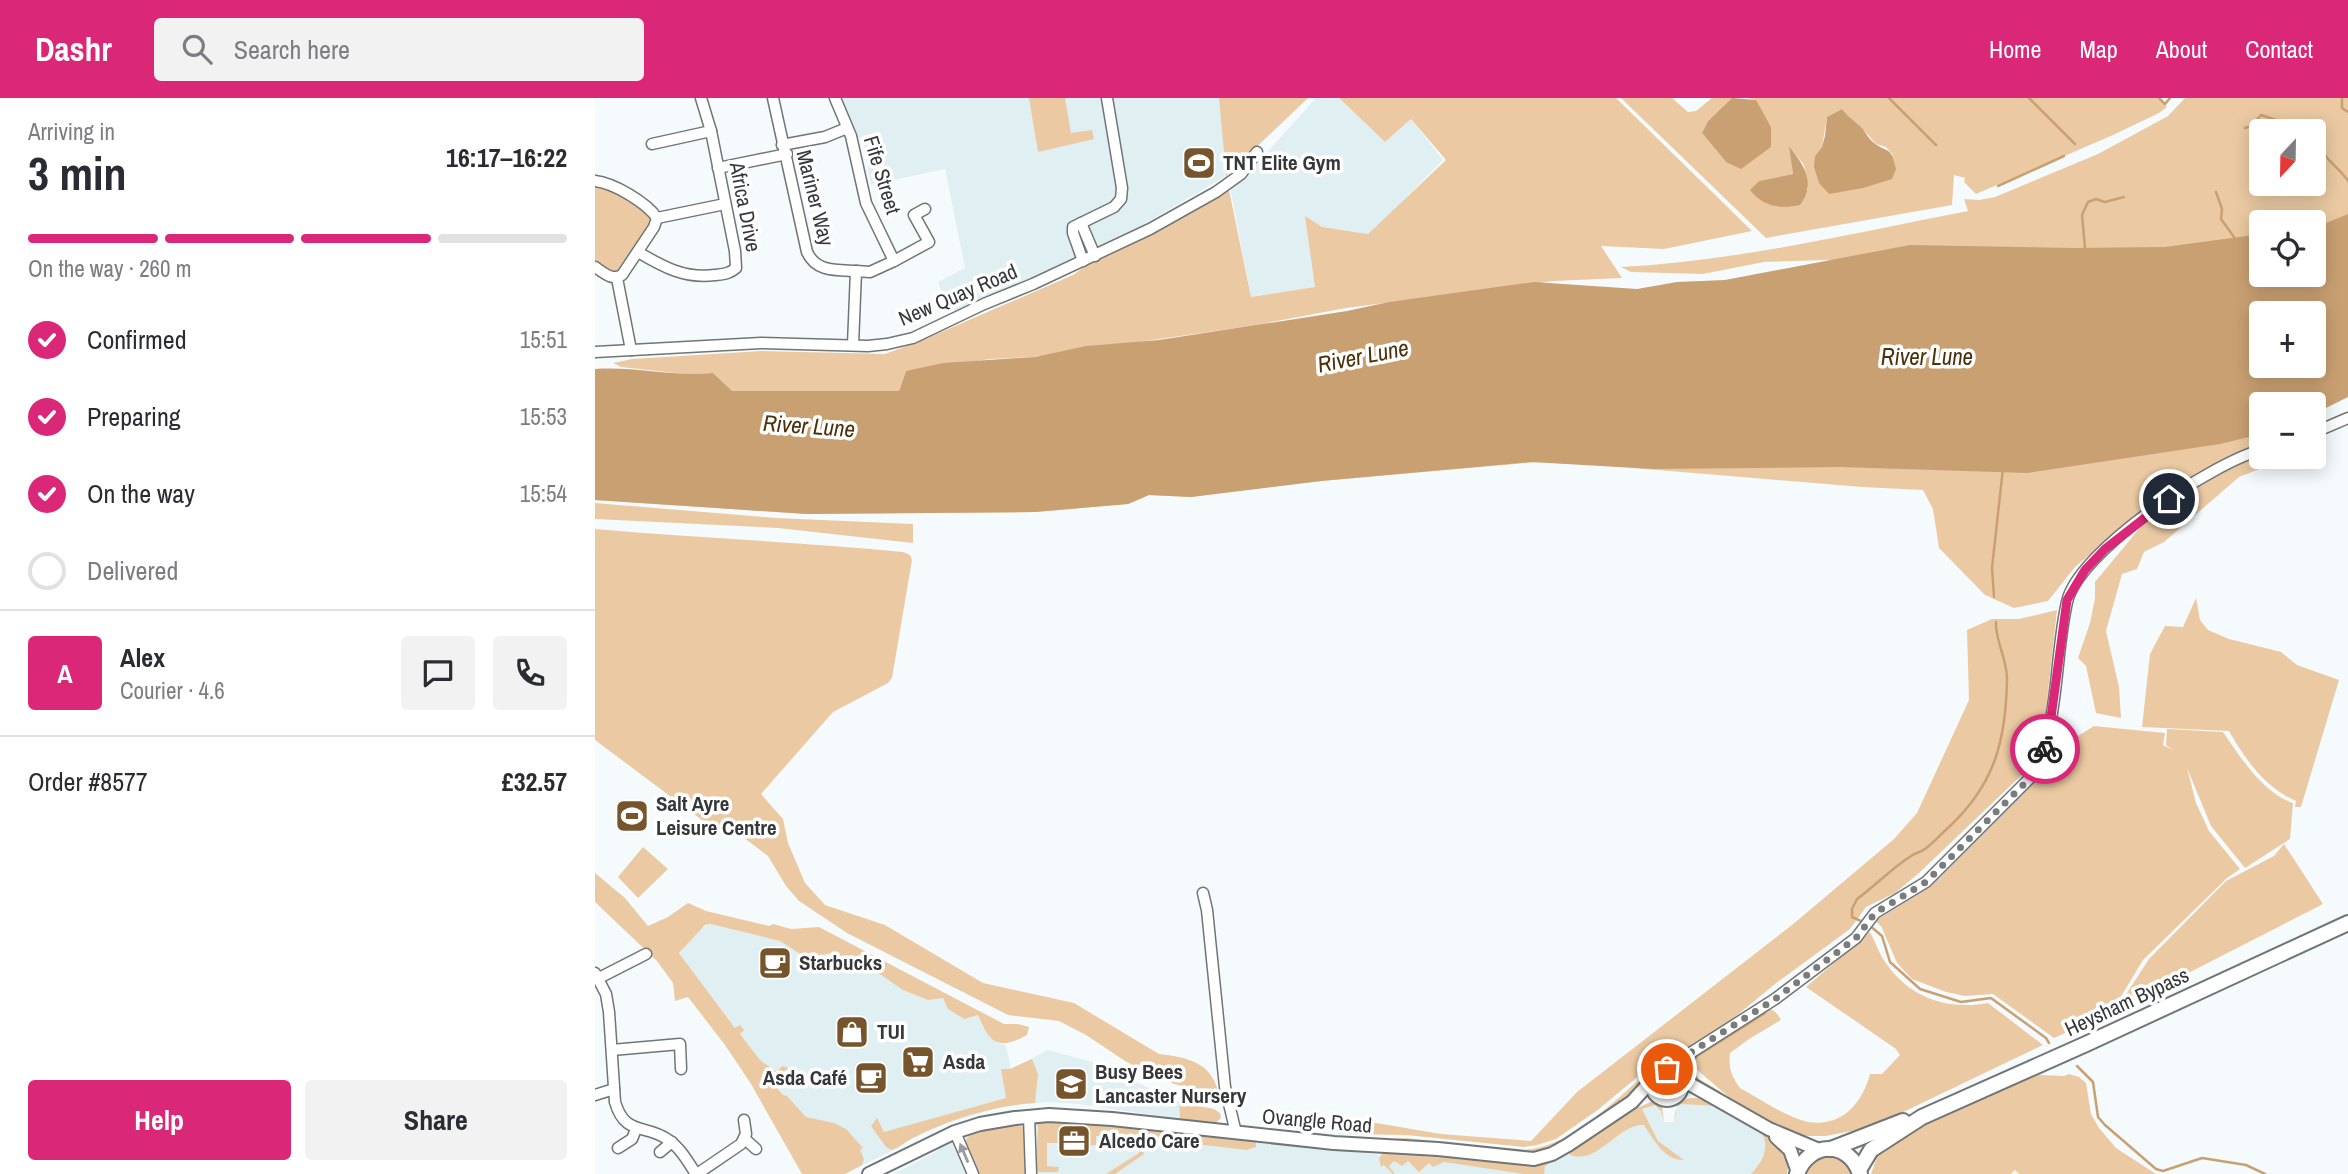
<!DOCTYPE html>
<meta charset="utf-8">
<style>
body{margin:0;font-family:"Archivo Narrow",sans-serif;background:#f2f2f3;color:#2b2b33;height:100vh;display:flex;flex-direction:column;font-size:26px;white-space:nowrap}
*{box-sizing:border-box;margin:0}
p{font-size:23px;color:#7c7c81}
.icon{flex:none;width:38px;height:38px;fill:none;stroke:currentColor;stroke-width:2;stroke-linecap:round;stroke-linejoin:round}
.map{position:relative;flex:1;overflow:hidden}
.panel{display:flex;flex-direction:column;background:#fff;width:595px}
.panel>*{flex:none}
.needle{width:46px;rotate:202deg}
.fabs{position:absolute;left:1654px;top:21px;display:grid;gap:14px}
.fabs a{display:grid;place-items:center;width:77px;height:77px;border-radius:7px;background:#fff;box-shadow:0 4px 18px #0003;font-size:35px}
.pin{position:absolute;display:grid;place-items:center;width:60px;height:60px;color:#fff;margin:-30px;border:4px solid #fff;border-radius:50%;box-shadow:0 2px 7px #0007}
.courier{position:absolute;display:grid;place-items:center;width:70px;height:70px;margin:-35px;border:5px solid #db2777;border-radius:50%;background:#fff;color:#222;box-shadow:0 2px 9px #0007}
.overview em{font-style:normal;font-weight:700}
.overview div{display:flex;flex-direction:column-reverse}
.overview{display:flex;align-items:center;justify-content:space-between;height:119px;padding:0 28px}
h1{font-size:46px;font-weight:700;line-height:52px}
.bar{display:grid;grid-template-columns:repeat(4,1fr);gap:10px 7px;align-content:center;height:84px;padding:0 28px}
.bar i{height:9px;border-radius:5px;background:#e1e1e2}
.bar .selected{background:#db2777}
.bar p{grid-column:span 4}
.line{display:flex;align-items:center;gap:18px;padding:0 28px;border-top:2px solid #e1e1e2}
.line div{flex:1}
.round{display:grid;place-items:center;flex:none;width:74px;height:74px;border-radius:7px;background:#f2f2f3}
ol{padding:0 28px;list-style:none}
li{display:flex;align-items:center;gap:21px;height:77px}
li p{margin-inline-start:auto}
li .icon{padding:7px;border-radius:50%;background:#db2777;color:#fff;stroke-width:4}
li:last-child{color:#7c7c81}
li i{width:38px;height:38px;border:4px solid #e1e1e2;border-radius:50%}
.cta{display:flex;gap:14px;margin-top:auto;padding:14px 28px}
.cta a{flex:1;height:80px;border-radius:7px;background:#db2777;color:#fff;font-size:28px;font-weight:700;line-height:80px;text-align:center}
.cta a+a{background:#f2f2f3;color:#2b2b33}
header{display:flex;align-items:center;gap:42px;box-sizing:border-box;height:98px;padding:0 35px;background:#db2777;color:#fff}
header strong{font-size:33px}
nav{display:flex;gap:38px;margin-inline-start:auto;font-size:24px}
.search{width:490px;height:63px;background:#f2f2f3;display:flex;align-items:center;gap:18px;box-sizing:border-box;padding:0 24px;border-radius:7px;color:#7c7c81;font-size:26px}
main{display:flex;flex:1;min-height:0}
.map>svg:first-child{display:block}
</style>
<header>
<strong>Dashr</strong>
<div class="search"><svg class="icon" aria-label="search" viewBox="0 0 24 24"><circle cx="10" cy="10" r="6"/><path d="M15 15l6 6"/></svg>Search here</div>
<nav><a>Home</a><a>Map</a><a>About</a><a>Contact</a></nav>
</header>
<main>
<section class="panel">
<div class="overview"><div><h1>3 min</h1><p>Arriving in</p></div><em>16:17–16:22</em></div>
<div class="bar"><i class="selected"></i><i class="selected"></i><i class="selected"></i><i></i><p>On the way · 260 m</p></div>
<ol>
<li><svg class="icon" aria-label="check" viewBox="0 0 24 24"><path d="M5 12l5 5 9-10"/></svg>Confirmed<p>15:51</p></li>
<li><svg class="icon" aria-label="check" viewBox="0 0 24 24"><path d="M5 12l5 5 9-10"/></svg>Preparing<p>15:53</p></li>
<li><svg class="icon" aria-label="check" viewBox="0 0 24 24"><path d="M5 12l5 5 9-10"/></svg>On the way<p>15:54</p></li>
<li><i></i>Delivered</li>
</ol>
<div class="line" style="height:126px"><b class="round" style="background:#db2777;color:#fff">A</b><div><b>Alex</b><p>Courier · 4.6</p></div><a class="round"><svg class="icon" aria-label="chat" viewBox="0 0 24 24"><path d="M4 5h16v11H9l-5 4z"/></svg></a><a class="round"><svg class="icon" aria-label="phone" viewBox="0 0 24 24"><path d="M5 4h4l2 5-3 2q2 4 5 5l2-3 5 2v4C11 20 4 13 5 4z"/></svg></a></div>
<div class="line" style="height:91px"><div>Order #8577</div><b>£32.57</b></div>
<div class="cta"><a>Help</a><a>Share</a></div>
</section>
<div class="map">
<svg width="1753" height="1076" viewBox="0 0 1753 1076">
<rect width="100%" height="100%" fill="#f5fbfc"/>
<g fill="#e0f0f2">
<path d="M247,0H624L631,78L544,129L476,164L355,214L343,184L370,170L350,71L276,87L268,45L265,43Z"/>
<path d="M721,0H744L790,44L816,21L848,62L777,134L773,136L727,129L720,189L656,199L635,89L649,80Z"/>
<path d="M114,826L185,843L210,859L238,855L286,877L308,892L348,899L383,917L388,930L403,945L411,947L416,971L453,952L498,964L584,1004L585,1021L483,1006L454,1004L413,1007L352,1025L318,1039L301,1051L252,1075L232,1047L179,987L168,967L84,855L106,831Z"/>
<path d="M1089,1003L1121,1008L1167,1035L1193,1067L1192,1076H298L339,1055L357,1041L402,1025L444,1019L785,1057L790,1053L942,1067L969,1056L1056,1004L1066,1010L1069,1024H1079L1083,1007Z"/>
</g>
<g fill="#ebcaa3" fill-rule="evenodd">
<path d="M434,0H470L476,35L497,32L499,41L443,54Z"/>
<path d="M624,0H713L631,78Z"/>
<path d="M744,0H1021L1157,133L1069,151L1006,148L1027,180L959,183L751,210L655,228L439,259L395,261L311,273L304,293H136L118,275L99,277L26,269L18,265L37,261L167,253L290,256L328,242L478,177L497,163L634,92L656,199L720,189L710,118L727,129L773,136L851,62L816,21L790,44Z"/>
<path d="M1026,0H1077L1093,14L1101,13L1117,0H1137L1113,23L1107,35L1131,64L1161,2L1153,0H1562L1572,9L1564,15L1518,37L1381,96L1369,84L1370,80L1359,77L1357,107L1171,140ZM1247,11L1258,24L1266,29L1281,46L1291,49L1298,57L1220,58L1227,49L1232,19ZM1195,49L1209,67L1213,92L1164,83L1198,76Z"/>
<path d="M1590,0H1753V193L1387,163L1230,162L1169,164L1108,176L1036,174L1026,169C1143,163 1259,135 1373,113L1369,101L1384,102L1400,99L1503,56L1573,18ZM1666,33H1718V86H1666ZM1666,124H1718V177H1666Z"/>
<path d="M0,83L11,84L62,120L27,177L0,169Z"/>
<path d="M1666,215V343L1617,369L1540,419L1480,469L1453,503L1419,510L1390,497L1344,450L1338,411L1328,392L1267,389L955,363L726,383L596,399L554,397L533,406L440,414L212,416L0,402V388Z"/>
<path d="M1666,355V359H1695L1644,379L1569,444L1549,454L1542,471L1527,476L1511,533L1524,589L1526,620L1501,615L1491,568L1483,560L1495,525L1500,500V484L1554,419L1626,371Z"/>
<path d="M0,405L181,420L318,426V445L183,430L0,421Z"/>
<path d="M0,431C103,440 205,444 308,454L315,457L317,462L297,580L293,585L238,614L166,696L188,721L193,745L210,785L230,807L290,827L388,885L479,905L564,956C591,959 616,964 623,993L619,999L559,979L530,963L491,937L464,923L413,917L252,835L204,803L191,788L173,758L140,733L139,728L135,731L115,728L0,642Z"/>
<path d="M1601,500L1605,522L1613,532L1634,541L1686,554L1702,567L1744,582L1706,709H1700L1701,703C1670,690 1650,661 1634,633L1547,629L1555,556L1570,528L1588,529Z"/>
<path d="M1462,512L1448,639L1433,671L1324,775L1300,795L1271,809L1255,831L1180,886L1129,928L1085,958L1077,956L1059,965L1004,1011L961,1041L942,1047L929,1049L811,1037L743,1036L752,1020L846,1036L936,1043L982,994L1197,827L1299,741L1322,715L1374,602L1372,532L1397,521H1424Z"/>
<path d="M1499,628L1570,635L1568,647L1578,652L1571,647L1572,631L1628,634C1646,660 1668,695 1698,705L1695,741L1650,770L1616,728L1592,670L1601,705L1614,733L1645,771L1632,780L1548,862L1516,915L1459,940L1398,896L1370,898L1351,894L1317,881L1302,865L1286,828L1280,823L1335,789L1444,680L1470,646Z"/>
<path d="M1689,746L1728,806L1521,912L1554,861L1631,783L1679,758Z"/>
<path d="M48,749L73,771L43,800L23,779Z"/>
<path d="M0,775L30,800L53,828L73,819L93,805L111,813L174,828L178,826L196,831L224,829L409,926H423L434,929L432,937C404,952 395,947 383,917L369,921L353,911L348,900L333,902L308,892L286,877L238,855L210,859L185,843L115,826L110,827L84,855L140,930L145,927L149,932L145,936L165,962L182,974L187,968L194,970L181,978L179,987L189,998L191,997L211,1019L239,1025L251,1031L268,1050L265,1052L269,1061L267,1067L250,1076H207L156,986L130,947L93,899L80,903L78,885L62,863L0,804Z"/>
<path d="M1275,834C1281,845 1285,858 1293,868C1317,901 1354,912 1393,905L1448,947L1277,1029L1231,1038H1210L1176,1023L1135,1000L1093,964L1095,960L1171,911C1179,911 1182,915 1186,922L1154,941L1135,955C1133,969 1137,979 1145,990C1164,1000 1192,1020 1213,1024C1247,1029 1267,1006 1275,976H1287L1305,957L1301,951L1211,889Z"/>
<path d="M1076,960H1082L1059,970L1046,990L956,1050L928,1055L790,1041L811,1040L926,1052C969,1051 1006,1015 1037,988C1049,978 1061,966 1076,960Z"/>
<path d="M437,961L443,976L440,1005C398,1008 358,1020 320,1039C312,1043 305,1049 297,1052L291,1049L276,1028L282,1020L289,1034L411,1000L406,971H415Z"/>
<path d="M1474,976L1484,979L1491,985L1496,1016L1504,1030L1521,1050L1561,1076H1424L1420,1072L1416,1076H1276L1284,1053L1334,1024L1414,988L1445,977L1469,978Z"/>
<path d="M1102,1000C1126,1006 1183,1035 1192,1060C1194,1065 1193,1071 1192,1076H1156C1167,1064 1175,1051 1167,1035L1121,1008L1086,1006L1082,1009L1079,1024C1080,1008 1084,999 1102,1000Z"/>
<path d="M1058,1003L1067,1009L1069,1024L1066,1013L1060,1007L1047,1011L1063,1043L1089,1062C1070,1063 1058,1041 1049,1027C1022,1026 1004,1067 975,1057V1054L950,1068L949,1076H929L849,1064L838,1069L834,1065L824,1074L813,1063L807,1068L799,1063L794,1068L800,1076H798L789,1067L786,1069L784,1060L790,1053L838,1055L942,1067L949,1066L1030,1015Z"/>
<path d="M584,1004L619,1011L625,1015L626,1020L619,1027L585,1021Z"/>
<path d="M451,1022H474L661,1043V1049L652,1052L575,1043L545,1046L549,1056L520,1076H511L544,1055L535,1040L518,1051L514,1050L513,1037L501,1038V1047L491,1048L490,1035L473,1036V1048H464V1045H452V1068L464,1069L463,1074H444L441,1071L443,1028L441,1027Z"/>
<path d="M419,1026L428,1029L431,1036L432,1076H384C380,1068 369,1053 371,1043C373,1031 408,1028 419,1026Z"/>
<path d="M1236,1057L1252,1065L1258,1076H1210L1219,1062Z"/>
</g>
<g fill="#c9a072" fill-rule="evenodd">
<path d="M1137,0L1161,2L1176,29V49L1146,71L1131,64L1107,35L1113,23Z"/>
<path d="M1247,11C1253,19 1261,24 1267,30C1271,35 1273,40 1278,44C1293,57 1295,45 1301,71L1297,81L1268,90L1234,96L1224,85L1219,69L1220,58L1227,49L1230,38L1232,19Z"/>
<path d="M1194,48C1208,66 1222,85 1205,107C1185,111 1168,109 1155,92L1164,83L1198,76Z"/>
<path d="M1753,116V299L1719,316L1718,306H1666V336L1625,346L1432,375L1245,369L1058,371L936,364L726,383L596,399L554,397L533,406L440,414L212,416L0,402V271C40,268 78,279 118,275L137,293H304L311,273L348,265L440,259L491,248L564,242L752,213L794,204L939,184L1042,191L1082,184L1130,182L1315,147L1478,150L1570,149L1666,136V177H1718L1719,130ZM1718,215V268H1666V215Z"/>
</g>
<g fill="none" stroke-linecap="round" stroke-linejoin="round">
<g stroke="#c9a072" stroke-width="2.5">
<path d="M1294,0L1341,47"/>
<path d="M1434,0L1480,46"/>
<path d="M1564,0L1570,6L1575,0"/>
<path d="M1747,0V10L1753,14"/>
<path d="M1650,30L1656,28L1666,17L1712,32L1718,31C1722,38 1726,52 1730,57C1737,67 1746,72 1753,83"/>
<path d="M1403,88L1469,58"/>
<path d="M1621,94L1627,111L1626,121L1639,139"/>
<path d="M1490,150L1487,117L1493,104L1501,101L1510,104L1529,99"/>
<path d="M1399,499L1397,470L1408,370"/>
<path d="M1268,824L1257,819V811L1262,801C1280,788 1297,770 1316,758C1320,755 1326,754 1330,751C1338,745 1346,736 1354,729C1400,686 1411,642 1412,581C1412,560 1400,543 1401,524"/>
<path d="M1274,827L1287,838L1295,864L1325,891L1366,904L1396,900L1451,940L1454,945"/>
<path d="M1098,965L1102,958L1170,915"/>
<path d="M1482,968L1498,984L1503,1019L1510,1027L1561,1071L1568,1073L1607,1060L1651,1067L1670,1076"/>
<path d="M1095,972L1103,982L1125,995"/>
</g>
<defs>
<g id="minor">
<path d="M178,0L212,154C221,174 241,172 261,173"/>
<path d="M240,0L256,38L271,105L299,163L275,174L261,173L258,247"/>
<path d="M57,46L116,33"/>
<path d="M187,47L230,39L252,30"/>
<path d="M123,70L192,56"/>
<path d="M0,83C19,85 52,105 62,120L59,129L27,177C17,183 9,175 0,169"/>
<path d="M62,120L130,106"/>
<path d="M486,125L500,158"/>
<path d="M43,154C68,169 90,181 120,177C129,176 134,176 141,170L140,153L116,33L106,0"/>
<path d="M299,163L334,144L319,117L330,111"/>
<path d="M488,163L478,135V129L519,109L526,101L527,90L512,0"/>
<path d="M22,180L36,252"/>
<path d="M0,254L166,245L273,248L292,246L318,240L389,206L438,186L555,131L621,94L646,76L662,54"/>
<path d="M1718,335L1753,320"/>
<path d="M608,795L612,812L630,989L641,1035"/>
<path d="M0,875L11,896L14,914L20,1004C30,1038 50,1026 72,1041C85,1049 93,1064 101,1076"/>
<path d="M4,880L51,856"/>
<path d="M17,952L85,946L86,971"/>
<path d="M1097,954L1180,901L1261,840L1280,815L1331,784L1438,677C1465,623 1459,562 1472,504C1483,453 1617,365 1666,352"/>
<path d="M1068,972L1097,954L1089,964L1086,981"/>
<path d="M0,997L19,991"/>
<path d="M434,1018L436,1076"/>
<path d="M360,1034L378,1076"/>
<path d="M150,1041L161,1051"/>
<path d="M23,1050L37,1041L41,1031"/>
<path d="M65,1054L77,1044"/>
<path d="M102,1076L146,1046L151,1036L149,1022"/>
</g>
<g id="major">
<circle cx="1072" cy="987" r="15"/>
<path d="M1086,981L1174,1031L1224,1052"/>
<path d="M1181,1039L1195,1052L1203,1074"/>
<path d="M274,1076L360,1034L385,1026L420,1020L454,1017L517,1021L739,1045L843,1051L939,1061L957,1056L973,1047L1037,1004L1058,981"/>
</g>
<g id="highway">
<path d="M1236,1051L1308,1023"/>
<path d="M1264,1072L1276,1052L1327,1019L1491,946L1753,825"/>
<path d="M1202,1076C1214,1043 1254,1042 1265,1076"/>
</g>
</defs>
<use href="#minor" stroke="#707576" stroke-width="13"/>
<use href="#major" stroke="#707576" stroke-width="16"/>
<use href="#highway" stroke="#707576" stroke-width="18"/>
<use href="#minor" stroke="#fff" stroke-width="10"/>
<use href="#major" stroke="#fff" stroke-width="12"/>
<use href="#highway" stroke="#fff" stroke-width="14"/>
</g>
<defs><path id="oneway-solid" d="M-6-.8H1V-3.2L6.5 0L1 3.2V.8H-6Z" transform="scale(1.75)"/></defs>
<use fill="#9a9b9c" href="#oneway-solid" transform="translate(369 1055) rotate(-113)"/>
<g fill="none" stroke-linecap="round" stroke-linejoin="round">
<path stroke="#787c7d" stroke-width="7" stroke-dasharray="0 12.6" d="M1072,971L1068,972L1180,901L1261,840L1280,815L1331,784L1438,677L1450,651"/>
<path stroke="#db2777" stroke-width="9" d="M1450,651L1454,634L1472,502L1490,472L1510,451L1574,401"/>
</g>
<defs>
<symbol id="stadium-square" viewBox="-11 -11 22 22"><rect x="-9" y="-9" width="18" height="18" rx="4" fill="#76552c" stroke="#fff"/><path d="M0-5a6.5 5 0 1 0 0 10a6.5 5 0 1 0 0-10ZM-3.5-1.8h7v3.6h-7Z" fill="#fff"/></symbol>
<symbol id="cafe-square" viewBox="-11 -11 22 22"><rect x="-9" y="-9" width="18" height="18" rx="4" fill="#76552c" stroke="#fff"/><path d="M-5.5-4.5H6V0H3Q3 3.5 0 3.5H-2.5Q-5.5 3.5-5.5 0ZM3-3.2v2h1.7v-2ZM-6 4.5H4V6H-6Z" fill="#fff"/></symbol>
<symbol id="shop-square" viewBox="-11 -11 22 22"><rect x="-9" y="-9" width="18" height="18" rx="4" fill="#76552c" stroke="#fff"/><path d="M-5-2.5h2.3a2.7 3.5 0 0 1 5.4 0H5L5.5 6h-11ZM-1.5-2.5h3a1.5 2.3 0 0 0-3 0Z" fill="#fff"/></symbol>
<symbol id="supermarket-square" viewBox="-11 -11 22 22"><rect x="-9" y="-9" width="18" height="18" rx="4" fill="#76552c" stroke="#fff"/><path d="M-6-5.5h2.5l.6 2H6L4.5 2H-2.5L-4.4-4H-6ZM-1.5 3.2a1.3 1.3 0 1 0 .1 0ZM3 3.2a1.3 1.3 0 1 0 .1 0Z" fill="#fff"/></symbol>
<symbol id="school-square" viewBox="-11 -11 22 22"><rect x="-9" y="-9" width="18" height="18" rx="4" fill="#76552c" stroke="#fff"/><path d="M0-5L7-2L0 1L-7-2ZM-4 1L0 2.5L4 1V4Q0 6-4 4Z" fill="#fff"/></symbol>
<symbol id="office-square" viewBox="-11 -11 22 22"><rect x="-9" y="-9" width="18" height="18" rx="4" fill="#76552c" stroke="#fff"/><path d="M-6-3h4V-5.5h4V-3h4V5H-6ZM-1-4.5V-3h2v-1.5ZM-6 0V1H6V0Z" fill="#fff"/></symbol>
</defs>
<g fill-rule="evenodd">
<use href="#stadium-square" x="585" y="46" width="38" height="38"/>
<use href="#stadium-square" x="18" y="699" width="38" height="38"/>
<use href="#cafe-square" x="161" y="846" width="38" height="38"/>
<use href="#shop-square" x="238" y="915" width="38" height="38"/>
<use href="#supermarket-square" x="304" y="945" width="38" height="38"/>
<use href="#cafe-square" x="257" y="961" width="38" height="38"/>
<use href="#school-square" x="457" y="967" width="38" height="38"/>
<use href="#office-square" x="460" y="1024" width="38" height="38"/>
</g>
<g text-anchor="middle" stroke-width="7" stroke-linejoin="round" paint-order="stroke">
<g font-size="21" font-weight="bold" fill="#353738" stroke="#fff" text-anchor="start">
<text x="628" y="72">TNT Elite Gym</text>
<text x="61" y="713">Salt Ayre<tspan x="61" dy="24">Leisure Centre</tspan></text>
<text x="204" y="872">Starbucks</text>
<text x="282" y="941">TUI</text>
<text x="348" y="971">Asda</text>
<text x="500" y="981">Busy Bees<tspan x="500" dy="24">Lancaster Nursery</tspan></text>
<text x="252" y="987" text-anchor="end">Asda Café</text>
<text x="504" y="1050">Alcedo Care</text>
</g>
<g font-size="21" fill="#353738" stroke="#fff">
<text transform="translate(287 77) rotate(73)" y="7">Fife Street</text>
<text transform="translate(220 100) rotate(76)" y="7">Mariner Way</text>
<text transform="translate(150 109) rotate(79)" y="7">Africa Drive</text>
<text transform="translate(363 197) rotate(-23)" y="7">New Quay Road</text>
<text transform="translate(1532 904) rotate(-25)" y="7">Heysham Bypass</text>
<text transform="translate(722 1023) rotate(5)" y="7">Ovangle Road</text>
</g>
<g font-size="23" font-style="italic" fill="#4c3009" stroke="#fff">
<text transform="translate(768 258) rotate(-11)" y="8">River Lune</text>
<text x="1332" y="267">River Lune</text>
<text transform="translate(214 328) rotate(4)" y="8">River Lune</text>
</g>
</g>
</svg>
<div class="fabs">
<a><svg class="needle" viewBox="-14 -14 28 28"><path d="M0-13l5 13h-10z" fill="#e53935"/><path d="M0 13l5-13h-10z" fill="#7c7c81"/></svg></a>
<a><svg class="icon" aria-label="locate" viewBox="0 0 24 24"><circle cx="12" cy="12" r="6"/><path d="M12 2v4M12 18v4M2 12h4M18 12h4"/></svg></a>
<a>+</a>
<a>−</a>
</div>
<div class="pin" style="left:1072px;top:971px;background:#ea580c"><svg class="icon" aria-label="bag" viewBox="0 0 24 24"><path d="M5 8h14l-1 12H6zM9 8a3 3 0 0 1 6 0"/></svg></div>
<div class="pin" style="left:1574px;top:401px;background:#1f2937"><svg class="icon" aria-label="home" viewBox="0 0 24 24"><path d="M3 11l9-7 9 7M6 9v11h12V9"/></svg></div>
<div class="courier" style="left:1450px;top:651px"><svg class="icon" aria-label="bike" viewBox="0 0 24 24"><circle cx="6" cy="16" r="4"/><circle cx="18" cy="16" r="4"/><path d="M6 16l4-8h5l3 8M10 8l3 8H6M13 5h3"/></svg></div>
</div>
</main>
